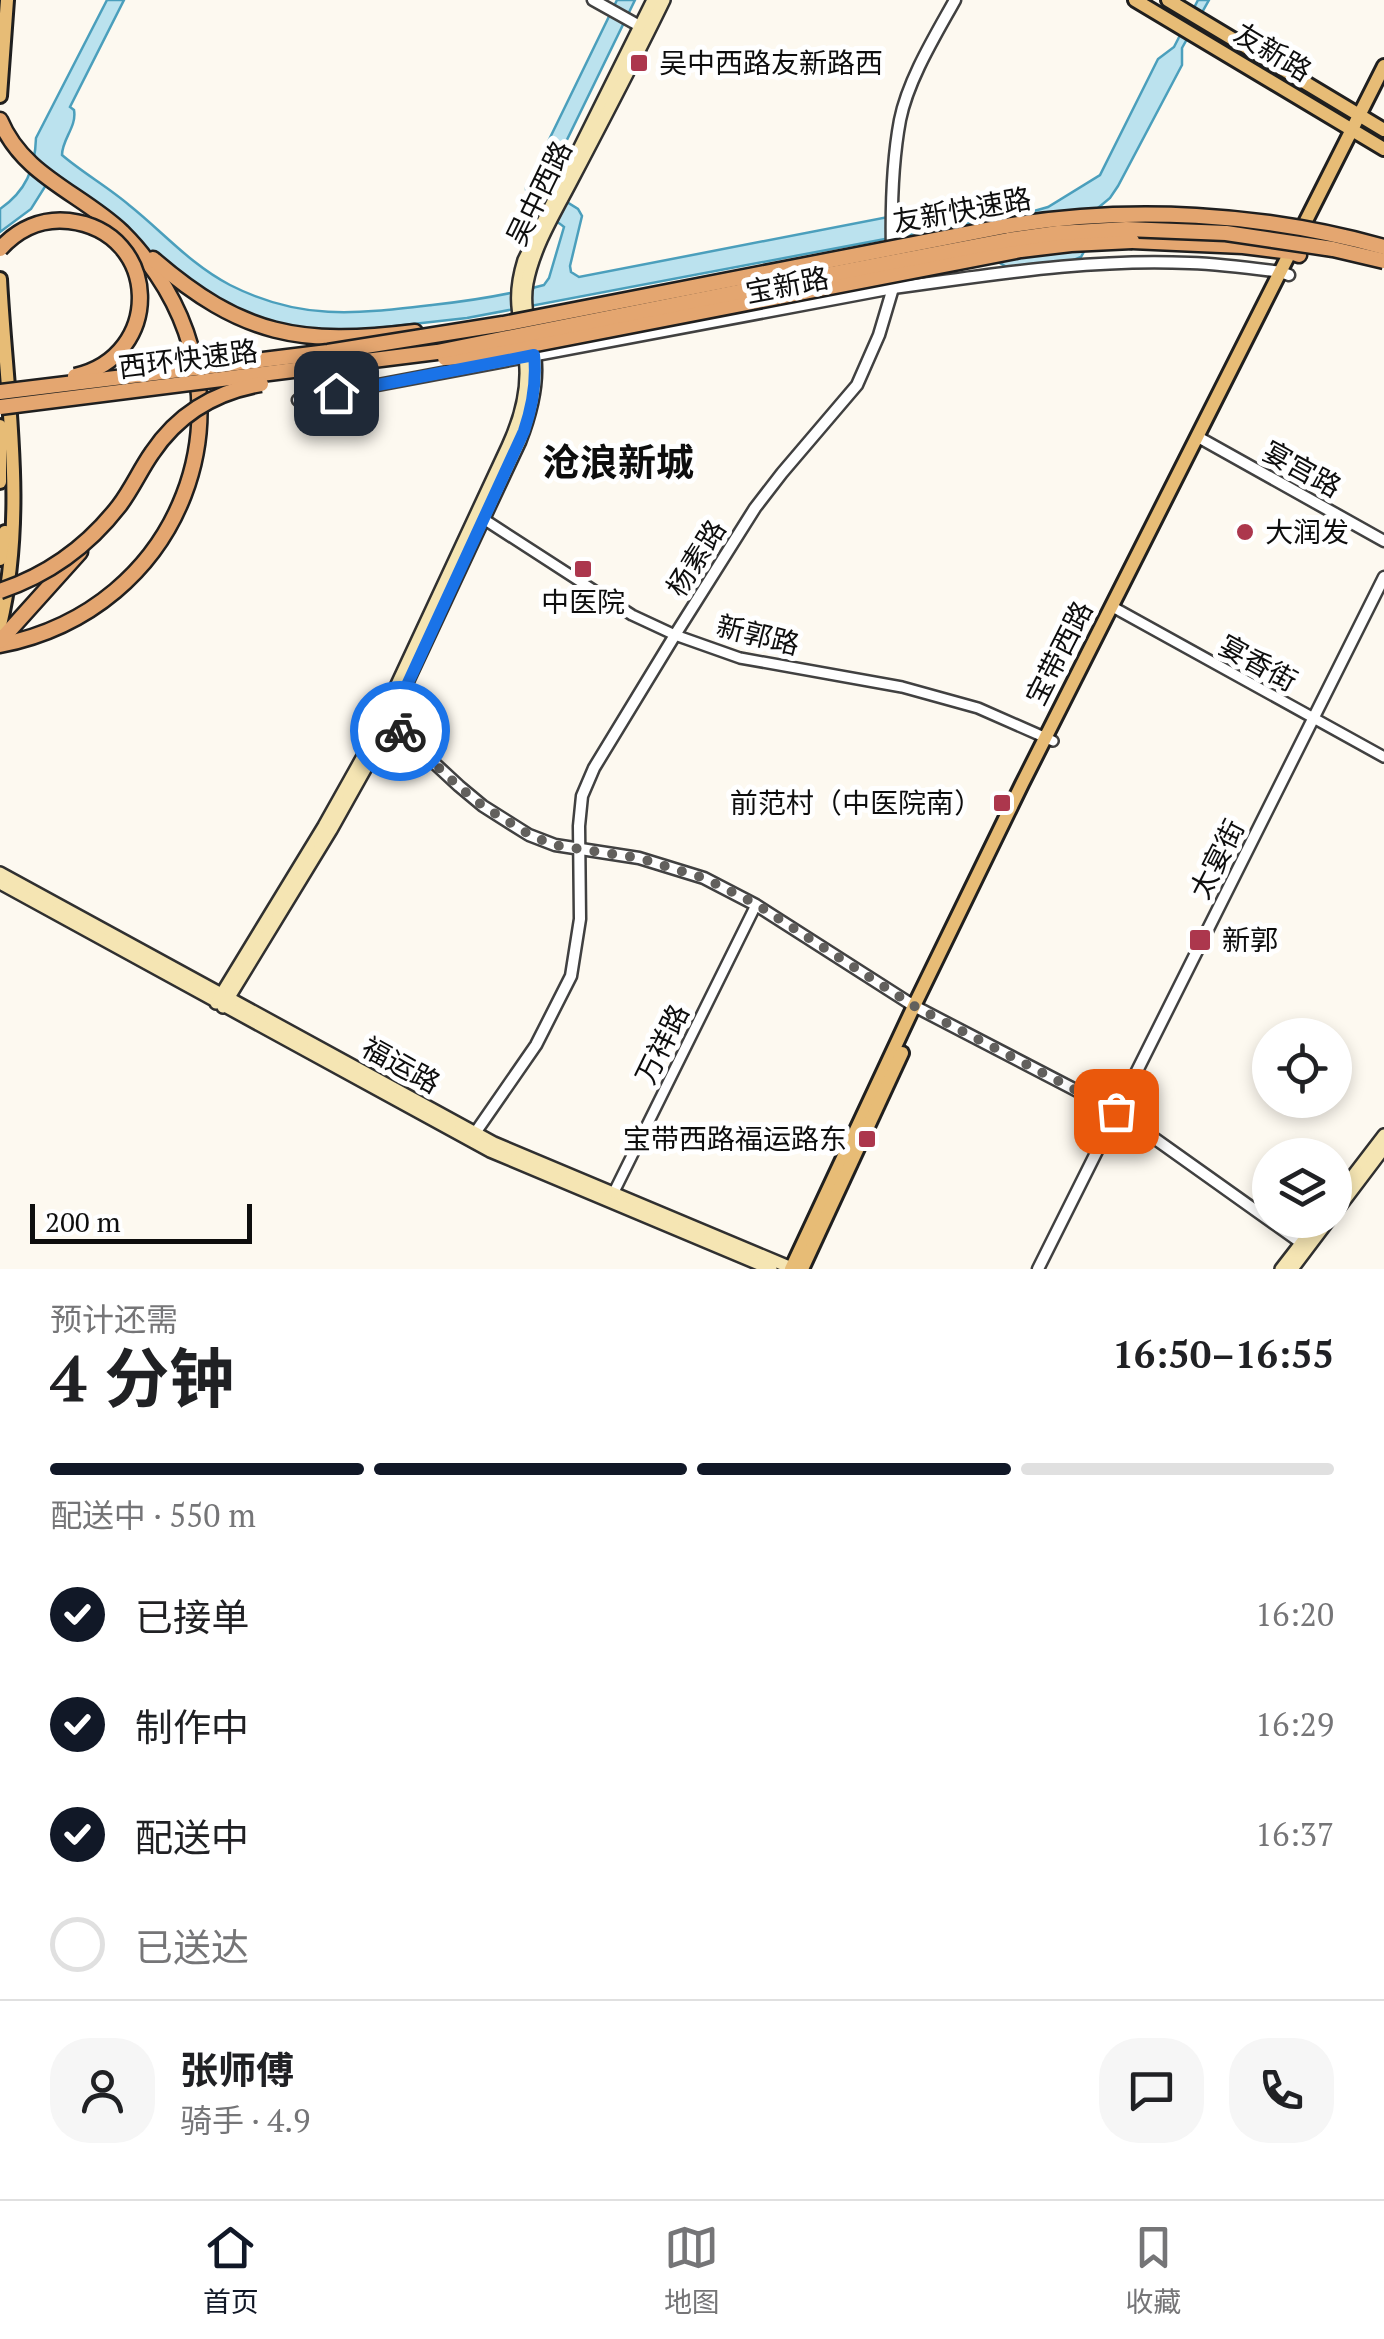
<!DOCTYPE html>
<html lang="zh">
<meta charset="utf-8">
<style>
body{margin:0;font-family:"PT Serif","Noto Sans SC",serif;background:#f6f6f6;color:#202124;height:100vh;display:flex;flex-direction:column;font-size:38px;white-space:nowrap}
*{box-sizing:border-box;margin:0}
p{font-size:32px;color:#757577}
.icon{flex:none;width:55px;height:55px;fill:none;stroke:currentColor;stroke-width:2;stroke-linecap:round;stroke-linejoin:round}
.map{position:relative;height:1269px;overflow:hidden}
.side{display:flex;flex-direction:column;background:#fff;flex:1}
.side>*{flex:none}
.tools{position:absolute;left:1252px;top:1018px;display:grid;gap:20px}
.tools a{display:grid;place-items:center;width:100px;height:100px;border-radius:50%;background:#fff;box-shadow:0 5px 15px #0003;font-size:50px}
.scale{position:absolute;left:30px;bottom:25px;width:222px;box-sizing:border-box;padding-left:10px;border:5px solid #0e0e0e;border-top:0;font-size:28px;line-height:35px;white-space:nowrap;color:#0e0e0e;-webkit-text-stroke:8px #fff;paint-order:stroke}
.pin{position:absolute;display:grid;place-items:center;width:85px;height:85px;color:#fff;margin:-42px;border-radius:20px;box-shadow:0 5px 15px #0006}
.courier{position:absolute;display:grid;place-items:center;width:100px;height:100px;margin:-50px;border:8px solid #1a73e8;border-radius:50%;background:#fff;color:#222;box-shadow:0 2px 12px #0007}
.summary em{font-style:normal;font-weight:700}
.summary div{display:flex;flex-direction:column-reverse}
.summary{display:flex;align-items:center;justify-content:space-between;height:170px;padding:0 50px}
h1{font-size:65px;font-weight:700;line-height:75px}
.bar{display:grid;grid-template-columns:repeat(4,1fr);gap:15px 10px;align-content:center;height:120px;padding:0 50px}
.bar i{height:12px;border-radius:8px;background:#e0e0e0}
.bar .on{background:#111827}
.bar p{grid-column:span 4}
.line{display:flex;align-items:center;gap:25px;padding:0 50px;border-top:2px solid #e0e0e0}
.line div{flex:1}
.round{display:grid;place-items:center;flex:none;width:105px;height:105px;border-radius:40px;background:#f6f6f6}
ol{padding:0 50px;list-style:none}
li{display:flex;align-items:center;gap:30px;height:110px}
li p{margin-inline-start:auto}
li .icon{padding:10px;border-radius:50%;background:#111827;color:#fff;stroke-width:4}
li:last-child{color:#757577}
li i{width:55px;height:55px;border:5px solid #e0e0e0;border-radius:50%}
.tabs{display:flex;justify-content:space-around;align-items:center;height:140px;border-top:2px solid #e0e0e0;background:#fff;font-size:28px;color:#757577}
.tabs a{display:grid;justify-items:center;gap:5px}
.tabs .on{color:#111827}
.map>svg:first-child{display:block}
</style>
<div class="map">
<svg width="1384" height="1269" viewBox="0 0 1384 1269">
<rect width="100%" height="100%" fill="#fdf9f0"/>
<path fill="#bbe2ee" stroke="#4b9fbc" stroke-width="2.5" d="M107,0H124L70,107L74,110C77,127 62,139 62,155C83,173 108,187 129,205C163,232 191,265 230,285C301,321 356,314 432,305C469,301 508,295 544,285L549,278L564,227C549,214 525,210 526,187L617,0H635L545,185L546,189L578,209L582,216L570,266L571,272L579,277L986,198L998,199L1023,209L1034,211L1048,207L1100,175L1158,59L1174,47L1198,0H1209L1182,48V65L1118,186L1110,198L1092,213L1088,244L1081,257L1071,261L1011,268C989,263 989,244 986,225L980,221L467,318L341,332L299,330L249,316L204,296L51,177L31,209L0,232V209C26,191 35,169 36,138Z"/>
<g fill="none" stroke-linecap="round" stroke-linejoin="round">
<defs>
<g id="minor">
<path d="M479,516L632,615L675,635L740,658L902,687L978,708L1053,741"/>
<path d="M1111,606L1384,757"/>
<path d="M611,1198L756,905"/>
</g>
<g id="tertiary">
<path d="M593,0L645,29"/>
<path d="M892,252C891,208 892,163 900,120C908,80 935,36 955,0"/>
<path d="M298,400L893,288C990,275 1091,258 1190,263C1220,264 1251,268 1281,272L1289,275"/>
<path d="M1198,437L1384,541"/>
<path d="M383,718L390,722L459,786L483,806L529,835L555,845L639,858L704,878L756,905L914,1006L1116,1111L1307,1247"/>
<path d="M473,1136L536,1045L571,976L580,919L579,826L582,796L594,768L675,635L755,508L782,473L857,385L879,335L893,288L892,269"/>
<path d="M1038,1269L1384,577"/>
</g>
<g id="secondary">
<path d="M0,873L494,1143L794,1269"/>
<path d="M0,883L490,1151L771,1269"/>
<path d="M216,1003L324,826L366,751L508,446C519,422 527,396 526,369C525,325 509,308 524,260L653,0"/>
<path d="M223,1007L331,830L373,755L520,441C530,415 538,387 535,359C532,333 522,309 527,283C534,246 556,211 573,178C604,119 635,60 664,0"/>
<path d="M1335,1199L1384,1135"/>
<path d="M1335,1213L1384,1148"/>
<path d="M1281,1269L1319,1220"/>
<path d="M1292,1269L1329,1220"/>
</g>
<g id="primary">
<path d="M1135,0L1384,149"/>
<path d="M1168,0L1384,130"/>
<path d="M0,96L7,0"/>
<path d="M0,279C6,394 27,512 0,625"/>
<path d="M0,426V482"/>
<path d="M0,559L5,532"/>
<path d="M791,1269L914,1006L1022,784L1384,66"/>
<path d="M802,1269L902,1053"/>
</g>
<g id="trunk">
<path d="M0,120C23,176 81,193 122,232C131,241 140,251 147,261C260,408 181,610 0,645"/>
<path d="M1132,241L1243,246L1291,252L1299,255"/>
<path d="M153,259C242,336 301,346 415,332"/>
<path d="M0,641L80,552"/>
</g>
</defs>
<use href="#minor" stroke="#414141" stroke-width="14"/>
<use href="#tertiary" stroke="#414141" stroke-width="15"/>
<use href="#secondary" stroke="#303030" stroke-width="16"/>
<use href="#primary" stroke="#1f1f1f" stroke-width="18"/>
<use href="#trunk" stroke="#1f1f1f" stroke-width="19"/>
<use href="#minor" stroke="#fff" stroke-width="9"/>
<use href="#tertiary" stroke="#fff" stroke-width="10"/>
<use href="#secondary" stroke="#f5e5b3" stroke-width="11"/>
<use href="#primary" stroke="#e7bc76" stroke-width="12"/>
<use href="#trunk" stroke="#e4a670" stroke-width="14"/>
<defs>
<g id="trunk-bridge">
<path d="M0,249C18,229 42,218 69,221C161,232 164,356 75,376"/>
<path d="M445,358L468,357L1021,250L1071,244L1132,241"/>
<path d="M0,392L328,352L503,324L1006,226C1130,205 1263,213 1384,247"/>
<path d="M0,407L437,352L789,282L1008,240L1058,233L1126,229L1226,233L1333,249L1384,261"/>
<path d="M0,591C48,575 88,546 119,506C132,489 140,470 152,453C178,414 215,392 261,384"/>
</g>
</defs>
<use href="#trunk-bridge" stroke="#1f1f1f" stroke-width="19" stroke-linecap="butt"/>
<use href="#trunk-bridge" stroke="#e4a670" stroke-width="14"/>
</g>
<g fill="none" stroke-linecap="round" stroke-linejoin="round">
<path stroke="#62605d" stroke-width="10" stroke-dasharray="0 18" d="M400,731L458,786L483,806L530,835L554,845L639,858L704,878L756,904L914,1006L1116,1111"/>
<path stroke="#1a73e8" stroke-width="12" d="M336,393L534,355C537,381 532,407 524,431L390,722L400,731"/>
</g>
<g fill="#ac374d" stroke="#fff" stroke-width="4">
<rect x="629" y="53" width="20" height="20" rx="5"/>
<circle cx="1245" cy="532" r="10"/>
<rect x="573" y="559" width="20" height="20" rx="5"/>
<rect x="992" y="793" width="20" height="20" rx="5"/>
<rect x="1188" y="928" width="24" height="24" rx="5"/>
<rect x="857" y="1129" width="20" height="20" rx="5"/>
</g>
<g text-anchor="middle" stroke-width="10" stroke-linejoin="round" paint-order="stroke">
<g font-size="28" fill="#0e0e0e" stroke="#fff">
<text transform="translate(1273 52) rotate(31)" y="10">友新路</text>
<text transform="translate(539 193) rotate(-64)" y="10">吴中西路</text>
<text transform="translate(962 210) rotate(-10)" y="10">友新快速路</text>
<text transform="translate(787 285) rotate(-11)" y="10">宝新路</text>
<text transform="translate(188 359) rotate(-7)" y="10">西环快速路</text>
<text transform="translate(1302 469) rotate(29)" y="10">宴宫路</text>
<text transform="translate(696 558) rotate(-58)" y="10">杨素路</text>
<text transform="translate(758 635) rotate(14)" y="10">新郭路</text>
<text transform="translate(1059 653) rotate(-63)" y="10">宝带西路</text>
<text transform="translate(1258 663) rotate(29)" y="10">宴香街</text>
<text transform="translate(1217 859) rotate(-63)" y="10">太宴街</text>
<text transform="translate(662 1044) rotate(-64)" y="10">万祥路</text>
<text transform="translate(401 1065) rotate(29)" y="10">福运路</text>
</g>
<g font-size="28" fill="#0e0e0e" stroke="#fff" text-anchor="start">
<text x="659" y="73">吴中西路友新路西</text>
<text x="1265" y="542">大润发</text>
<text x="583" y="612" text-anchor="middle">中医院</text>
<text x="982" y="813" text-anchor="end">前范村（中医院南）</text>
<text x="1222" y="950">新郭</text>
<text x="847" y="1149" text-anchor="end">宝带西路福运路东</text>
</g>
<g font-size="38" font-weight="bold" fill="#0e0e0e" stroke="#fff">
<text x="618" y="476">沧浪新城</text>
</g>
</g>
</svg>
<div class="tools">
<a><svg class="icon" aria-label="locate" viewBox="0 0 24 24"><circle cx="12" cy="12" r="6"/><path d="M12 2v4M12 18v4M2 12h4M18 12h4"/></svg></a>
<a><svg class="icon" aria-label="layers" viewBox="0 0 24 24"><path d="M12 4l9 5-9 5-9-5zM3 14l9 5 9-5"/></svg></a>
</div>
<div class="scale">200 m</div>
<div class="pin" style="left:1116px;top:1111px;background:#ea580c"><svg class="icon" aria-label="bag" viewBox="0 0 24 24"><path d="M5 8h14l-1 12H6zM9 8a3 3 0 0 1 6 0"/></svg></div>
<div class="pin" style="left:336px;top:393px;background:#1f2937"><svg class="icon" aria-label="home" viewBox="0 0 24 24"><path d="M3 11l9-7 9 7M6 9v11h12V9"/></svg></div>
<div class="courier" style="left:400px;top:731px"><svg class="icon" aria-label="bike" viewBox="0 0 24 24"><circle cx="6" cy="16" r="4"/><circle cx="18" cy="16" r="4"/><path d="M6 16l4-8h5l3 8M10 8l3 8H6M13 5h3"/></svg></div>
</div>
<section class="side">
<div class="summary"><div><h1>4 分钟</h1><p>预计还需</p></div><em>16:50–16:55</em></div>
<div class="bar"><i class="on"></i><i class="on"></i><i class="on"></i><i></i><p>配送中 · 550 m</p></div>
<ol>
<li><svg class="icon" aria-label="check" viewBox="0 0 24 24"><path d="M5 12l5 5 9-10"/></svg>已接单<p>16:20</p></li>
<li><svg class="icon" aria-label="check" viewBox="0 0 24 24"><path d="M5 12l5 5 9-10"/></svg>制作中<p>16:29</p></li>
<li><svg class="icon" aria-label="check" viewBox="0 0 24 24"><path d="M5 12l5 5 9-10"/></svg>配送中<p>16:37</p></li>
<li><i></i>已送达</li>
</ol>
<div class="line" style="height:180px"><a class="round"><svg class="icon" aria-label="person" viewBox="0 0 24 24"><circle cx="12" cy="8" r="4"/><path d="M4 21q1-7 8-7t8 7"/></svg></a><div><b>张师傅</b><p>骑手 · 4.9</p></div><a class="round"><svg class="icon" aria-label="chat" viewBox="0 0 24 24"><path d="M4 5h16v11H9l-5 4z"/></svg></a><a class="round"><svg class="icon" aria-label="phone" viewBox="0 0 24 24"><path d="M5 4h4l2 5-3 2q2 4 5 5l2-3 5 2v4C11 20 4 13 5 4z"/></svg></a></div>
</section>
<nav class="tabs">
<a class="on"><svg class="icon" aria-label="home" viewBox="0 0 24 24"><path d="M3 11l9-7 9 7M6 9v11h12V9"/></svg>首页</a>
<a><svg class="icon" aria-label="map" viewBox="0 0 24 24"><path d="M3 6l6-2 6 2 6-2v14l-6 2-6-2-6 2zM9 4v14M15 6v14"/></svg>地图</a>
<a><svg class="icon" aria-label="saved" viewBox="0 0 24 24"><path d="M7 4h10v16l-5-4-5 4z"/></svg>收藏</a>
</nav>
